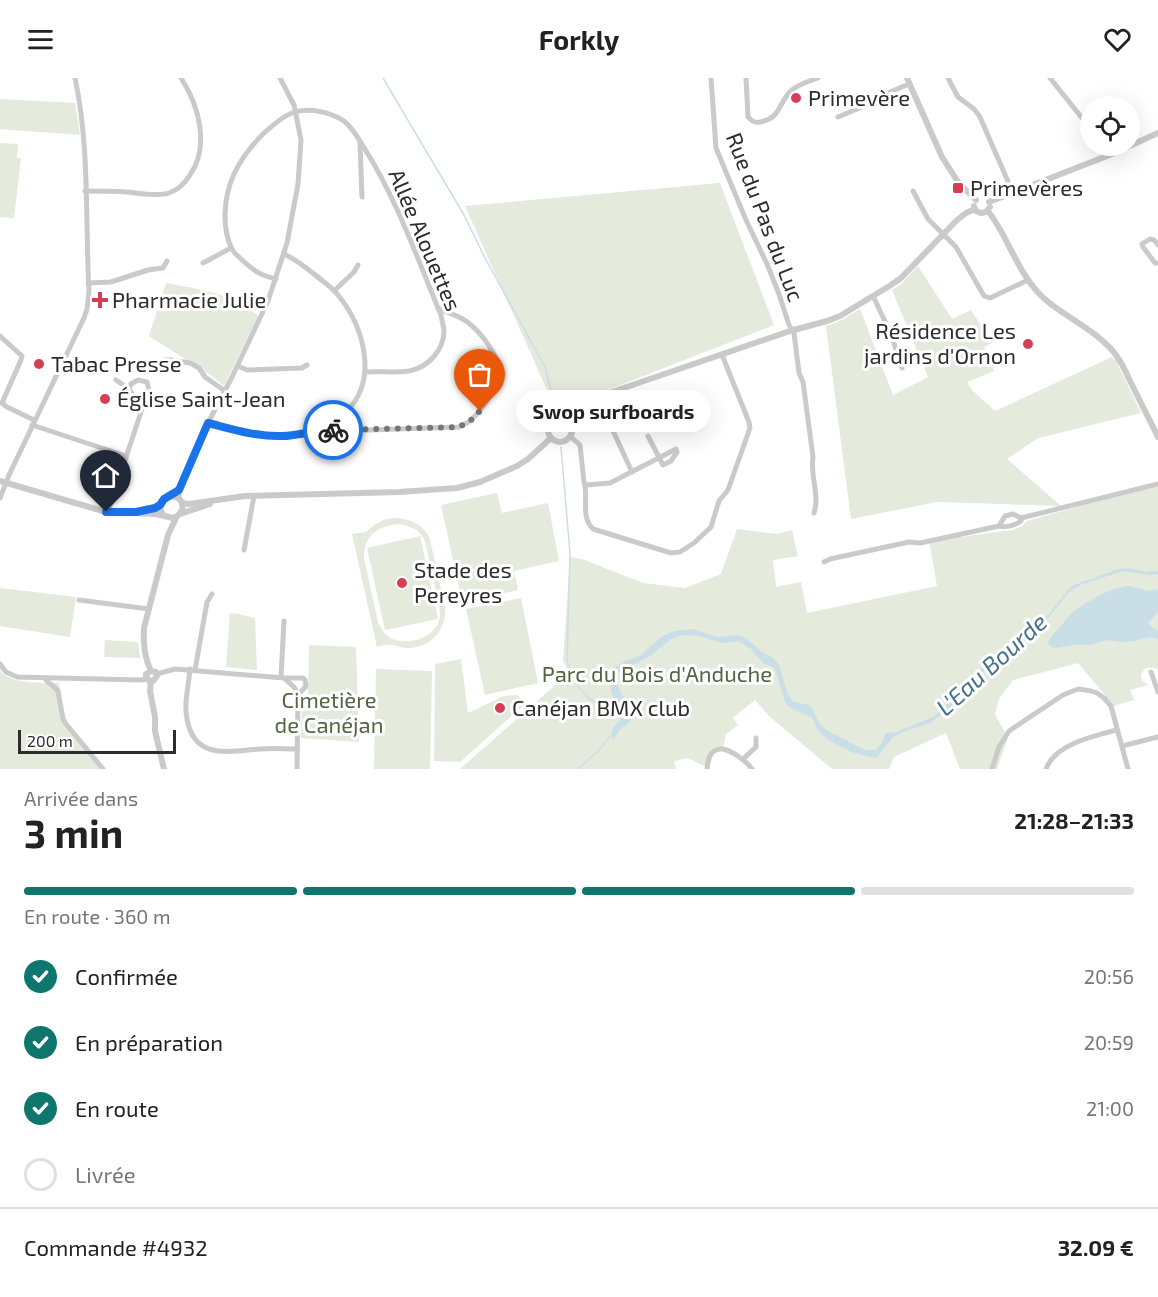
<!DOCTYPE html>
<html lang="fr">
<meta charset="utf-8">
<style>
body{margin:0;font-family:"Exo 2",sans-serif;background:#f6f6f6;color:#222;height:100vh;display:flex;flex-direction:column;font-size:22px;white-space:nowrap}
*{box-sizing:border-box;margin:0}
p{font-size:20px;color:#767676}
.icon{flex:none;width:33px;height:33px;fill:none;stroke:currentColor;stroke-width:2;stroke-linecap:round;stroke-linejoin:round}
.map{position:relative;height:691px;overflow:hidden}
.panel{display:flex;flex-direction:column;background:#fff;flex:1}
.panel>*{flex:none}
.buttons{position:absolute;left:1080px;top:18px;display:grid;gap:12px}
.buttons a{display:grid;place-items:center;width:60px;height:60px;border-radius:50%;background:#fff;box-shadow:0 6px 24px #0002;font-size:30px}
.scale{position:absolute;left:18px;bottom:15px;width:158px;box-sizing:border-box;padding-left:6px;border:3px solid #2d2d2d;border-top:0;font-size:16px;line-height:21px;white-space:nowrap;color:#2d2d2d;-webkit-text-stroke:4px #fff;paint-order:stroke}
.pin{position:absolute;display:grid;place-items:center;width:51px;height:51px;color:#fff;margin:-62px -26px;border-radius:50% 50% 50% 0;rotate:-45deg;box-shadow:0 0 6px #0007}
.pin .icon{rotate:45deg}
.courier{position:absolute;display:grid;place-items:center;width:60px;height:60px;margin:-30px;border:4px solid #1a73e8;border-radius:50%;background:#fff;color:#222;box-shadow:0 2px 8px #0007}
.bubble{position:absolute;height:42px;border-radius:21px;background:#fff;box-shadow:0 6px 24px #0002;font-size:20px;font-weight:700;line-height:42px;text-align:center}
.headline em{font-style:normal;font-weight:700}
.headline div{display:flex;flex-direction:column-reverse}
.headline{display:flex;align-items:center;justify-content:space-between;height:102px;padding:0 24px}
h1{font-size:39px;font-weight:700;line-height:45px}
.bar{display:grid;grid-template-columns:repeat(4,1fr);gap:9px 6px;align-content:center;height:72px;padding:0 24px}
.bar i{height:8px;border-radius:4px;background:#e0e0e0}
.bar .active{background:#0f766e}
.bar p{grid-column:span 4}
.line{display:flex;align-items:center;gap:15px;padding:0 24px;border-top:2px solid #e0e0e0}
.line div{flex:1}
ol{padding:0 24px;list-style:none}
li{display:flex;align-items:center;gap:18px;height:66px}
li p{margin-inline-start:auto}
li .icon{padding:6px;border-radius:50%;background:#0f766e;color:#fff;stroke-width:4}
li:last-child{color:#767676}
li i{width:33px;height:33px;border:3px solid #e0e0e0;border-radius:50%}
header{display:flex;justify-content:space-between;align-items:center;height:78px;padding:0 24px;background:#fff;font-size:27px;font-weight:700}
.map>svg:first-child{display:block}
</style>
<header><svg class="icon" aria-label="menu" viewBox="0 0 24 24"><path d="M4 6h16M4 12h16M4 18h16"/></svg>Forkly<svg class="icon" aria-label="heart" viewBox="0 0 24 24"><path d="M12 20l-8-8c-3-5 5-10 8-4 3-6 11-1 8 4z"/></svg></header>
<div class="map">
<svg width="1158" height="691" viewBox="0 0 1158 691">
<rect width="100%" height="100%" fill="#fff"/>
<g fill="#e4eadc" fill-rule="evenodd">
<path d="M0,21L75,25L80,57L0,51Z"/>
<path d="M0,65L18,66L17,80H21L14,140L0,139Z"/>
<path d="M720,105L774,247L556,332L465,128Z"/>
<path d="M918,188L952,241L971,232L992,265L984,269L994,293L967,304L972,312L995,333L1112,279L1116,283L1141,335L1038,360L1007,381L1061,428L937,424L851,441L826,248L838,244L860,231L893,317L928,299L892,212L900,207Z"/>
<path d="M166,205C201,212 230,214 258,238L224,308L212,298L149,258Z"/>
<path d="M1158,406V593L1157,591L1150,589L1144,591L1141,597L1142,603L1148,607L1130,612L1134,622L1114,628L1078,585L1013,602L999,621L995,636L1008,660L997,691H960L946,655L894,679L889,691H832L769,638L755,622L733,640L738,647L726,656L723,670L715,672L707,688H704L688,680L674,683L676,691H460L569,595L563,583L570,479L582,481L643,505L685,510L721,496L737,451L777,456L792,452L798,478L773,482L776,509L801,504L807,535L937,508L929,463L1013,452L1022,448L1027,443Z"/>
<path d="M497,415L502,435L548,425L559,483L514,493L518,512L462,524L441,427Z"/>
<path d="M394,440C411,441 424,446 430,462L445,528C447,553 430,571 405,570C400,569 395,567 391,567C386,566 381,568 377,569L352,456L366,454L374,447L386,441ZM397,446C410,447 419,451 425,463C429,480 432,497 436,514C438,521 440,529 440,537C439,559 407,570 389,559C383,555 381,550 378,544L364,480C364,458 376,449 397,446Z"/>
<path d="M420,458L438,541L385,552L367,470Z"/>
<path d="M0,510L76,519L70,559L0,548Z"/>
<path d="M521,520L538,605L485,617L466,531Z"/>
<path d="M230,535L239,536L255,540L257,592L226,589Z"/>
<path d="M105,562L138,564L140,580L104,579Z"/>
<path d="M309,567L356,569L359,664L301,660L302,618L308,617Z"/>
<path d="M461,581L468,635L504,618L517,617L526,625L460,684L434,683L435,586Z"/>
<path d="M376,591L432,593L430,691H374Z"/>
<path d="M0,592C10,607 41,604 59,605L63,641L103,691H0Z"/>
</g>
<g fill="#cadee8">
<path d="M1129,490L1145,494L1158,493V496L1151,497L1123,493L1080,507L1068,515L1049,539L1039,550L1041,551L1040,554L1036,553L1023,565L992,586L979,597L967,612L951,629L930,645L908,652L893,659L877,679L875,680L854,675L828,662L818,652L811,639L789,629L785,624L775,591L763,585L751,571L738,563L722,565L699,558L683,557L671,561L652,577L618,595L615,601C618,614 633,629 632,641L618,654L613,662L612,650L620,642L622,635L611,613L610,592L628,582L640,578L662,558L675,553L692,551L717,559L739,557L747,561L762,574L773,580L779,587L787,614L792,623L808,627L812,630L818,643L826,652L865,672H875L882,665L885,656L889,654L894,655L933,639L956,619L980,592L1023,562L1048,537L1071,508L1119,491Z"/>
<path d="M1129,508L1149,513L1158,511C1158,517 1158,527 1158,533C1156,537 1151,541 1148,545L1151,549L1158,553V561L1149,559L1136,563L1121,564L1107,562L1090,567H1073L1055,570L1050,568L1048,565C1050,558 1055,555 1059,550C1064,545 1067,539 1072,535C1086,524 1111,509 1129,508Z"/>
</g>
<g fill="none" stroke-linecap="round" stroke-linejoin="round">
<g stroke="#cadee8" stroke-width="1.5">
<path d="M383,0L464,137L485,180L545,289L556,332"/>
<path d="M561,369L570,475L567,583L580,611L590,621L604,629H620L619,627"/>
<path d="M578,691L597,674L614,654"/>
</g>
<g stroke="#cacaca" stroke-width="5">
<path d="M711,0L716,70L746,142L767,186L779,216L789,247L794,255L799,295L803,304L813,379C810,398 820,418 814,435"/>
<path d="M746,0L748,39C752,43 754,45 760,44C782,40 778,24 792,12C799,6 810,3 818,0"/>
<path d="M948,0L958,19L974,31L980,39L1013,115"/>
<path d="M1050,0L1090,50"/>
<path d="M838,39L876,23L883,17L909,6"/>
<path d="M360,65L362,119"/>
<path d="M1105,68L1112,76"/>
<path d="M85,113C99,113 113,113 127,114C138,115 159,119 169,115C178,112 185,105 190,97C210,68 199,28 181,0"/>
<path d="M913,113L928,141L956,169L984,218L990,220L1028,202"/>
<path d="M1158,167L1154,162L1150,161L1142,166L1143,169L1155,185H1158"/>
<path d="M203,185L231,170"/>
<path d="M276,201C259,197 253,192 241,181C238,178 234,175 232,171C221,149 224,118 234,96C241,81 251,68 263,56C272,48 281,39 292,35C309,29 330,34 344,43C352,49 358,60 363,68C397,121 417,180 441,237C442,242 443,247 444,252C444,272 429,289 409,293C395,295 379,293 365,294"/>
<path d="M88,205L111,204L148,192L163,190L167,183"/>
<path d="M334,213L354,194L358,187"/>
<path d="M873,218L891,256L902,290"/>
<path d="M0,258L22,278L21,282L2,325"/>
<path d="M164,282H172L190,285L199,290L205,299L225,313"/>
<path d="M238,288L247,292L302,290L307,287"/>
<path d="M116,302L129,311"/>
<path d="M2,325L7,329L34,342"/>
<path d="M608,342L632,394"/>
<path d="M208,345C246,354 272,363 311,354C315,353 321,353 325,352C332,349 340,339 346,334C379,302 364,249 338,217C332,209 322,203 314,196C304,188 295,181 284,176"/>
<path d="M32,347L126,378"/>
<path d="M325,352L339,353L459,349C463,347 468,345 471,342C480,334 499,307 499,294C500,280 482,256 471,247C462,238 449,236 438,230"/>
<path d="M571,359L580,367L584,404C589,419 580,438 593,451L671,475L680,474L694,465L711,449L719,423L728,412L750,350L749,344L722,277"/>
<path d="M586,407L610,405L676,371L677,374L671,383L663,387L648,358"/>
<path d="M0,420L9,397L84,240L87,231L89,213C85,142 90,70 75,0"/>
<path d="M179,421V412L208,345L232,299L268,223L287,165L298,106L301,62L294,27L280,0"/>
<path d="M108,434L142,331L129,311L131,306L138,302L147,304L150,317L148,327L142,331"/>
<path d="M999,448L1005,438L1013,436L1021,440L1158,406"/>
<path d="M244,472L254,418"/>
<path d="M824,484L830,481L909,464L920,465L999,448C1008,450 1014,448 1021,443V440"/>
<path d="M79,522L149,531"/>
<path d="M0,586L6,594L17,599L141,602L147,601"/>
<path d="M190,591C189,605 185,620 186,633C190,682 224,674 260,671C272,670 285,671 297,671"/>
<path d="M195,592L207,524L212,516"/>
<path d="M1151,594L1158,614"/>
<path d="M157,596L175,591L284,600L295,610L298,617L297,691"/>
<path d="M281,599L284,543"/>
<path d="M284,600H303L305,602L306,608L298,617"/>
<path d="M46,602L55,610L58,613L63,641L66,646L103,691"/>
<path d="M1122,668L1158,659"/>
<path d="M743,681L756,669V660"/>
<path d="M707,691C708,685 708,677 714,673C725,665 746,683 752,691"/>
<path d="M992,691L999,669L1009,653L1063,617L1078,611L1091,613L1097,615L1104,620L1111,628L1128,691"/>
<path d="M1046,691C1055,666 1094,658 1117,652"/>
</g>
<g stroke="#cacaca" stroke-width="6">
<path d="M907,0L942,79L958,104L976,122"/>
<path d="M989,124L1112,76L1158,55"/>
<path d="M974,128L976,133L981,135L986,134L990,129"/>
<path d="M988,133C1007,157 1015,188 1035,211C1055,235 1086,245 1107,267C1119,278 1125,292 1131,305C1140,323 1149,341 1158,359"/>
<circle cx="560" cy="352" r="12"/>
<path d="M568,342L584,329L612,314L790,253L827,243L840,238L891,207L901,200L957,142L966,135L975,131"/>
<path d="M0,403L106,434L156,436L173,440C191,433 181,411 164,421L160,430L163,437"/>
<path d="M182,425L189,426L245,418L399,414L457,410L480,404L517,388L528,381L551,360"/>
<path d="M180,436L210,426"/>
<path d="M151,593L146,596V598L149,603H153L157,598L156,594L151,593C144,579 143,565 144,550L168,457L176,440"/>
<path d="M151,603L150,613L155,639V653L164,691"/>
</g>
</g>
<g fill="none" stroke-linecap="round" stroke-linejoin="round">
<path stroke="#767676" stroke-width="6" stroke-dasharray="0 10.8" d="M333,352L459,349L470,343L480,333"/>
<path stroke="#1a73e8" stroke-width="8" d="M106,434H136L155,430L160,427L164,421L179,412L208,345C232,351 257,359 282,358C299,358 316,351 333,352"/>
</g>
<g fill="#d53f53" stroke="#fff" stroke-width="2">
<circle cx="796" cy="20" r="6"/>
<rect x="952" y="104" width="12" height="12" rx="3"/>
<path d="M97 213h6v6h6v6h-6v6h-6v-6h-6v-6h6z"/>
<circle cx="1028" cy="266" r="6"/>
<circle cx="39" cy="286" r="6"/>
<circle cx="105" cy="321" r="6"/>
<circle cx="402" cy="505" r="6"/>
<circle cx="500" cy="630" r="6"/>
</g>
<g text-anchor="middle" stroke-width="6" stroke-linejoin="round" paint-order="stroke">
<g font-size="22" fill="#2d2d2d" stroke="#fff" text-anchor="start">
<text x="808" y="28">Primevère</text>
<text x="970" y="118">Primevères</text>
<text x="112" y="230">Pharmacie Julie</text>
<text x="1016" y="261" text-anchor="end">Résidence Les<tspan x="1016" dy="25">jardins d'Ornon</tspan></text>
<text x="51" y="294">Tabac Presse</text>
<text x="117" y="329">Église Saint-Jean</text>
<text x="414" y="500">Stade des<tspan x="414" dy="25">Pereyres</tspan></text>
<text x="512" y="638">Canéjan BMX club</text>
</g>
<g font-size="22" fill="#2d2d2d" stroke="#fff">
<text transform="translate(765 139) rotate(69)" y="8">Rue du Pas du Luc</text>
<text transform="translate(425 162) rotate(67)" y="8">Allée Alouettes</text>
</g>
<g font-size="22" fill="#53653f" stroke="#fff">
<text x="657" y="604">Parc du Bois d'Anduche</text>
<text x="329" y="630">Cimetière<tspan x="329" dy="25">de Canéjan</tspan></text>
</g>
<g font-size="24" font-style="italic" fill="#437188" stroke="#fff">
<text transform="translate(992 587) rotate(-42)" y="8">L'Eau Bourde</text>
</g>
</g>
</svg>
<div class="buttons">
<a><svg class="icon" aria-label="locate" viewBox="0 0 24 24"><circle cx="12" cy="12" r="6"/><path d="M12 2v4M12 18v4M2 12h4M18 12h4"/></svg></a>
</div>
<div class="scale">200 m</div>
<div class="pin" style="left:480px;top:333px;background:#ea580c"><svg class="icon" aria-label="bag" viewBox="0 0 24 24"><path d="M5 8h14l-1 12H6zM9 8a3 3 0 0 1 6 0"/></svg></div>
<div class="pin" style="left:106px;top:434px;background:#1f2937"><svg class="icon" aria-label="home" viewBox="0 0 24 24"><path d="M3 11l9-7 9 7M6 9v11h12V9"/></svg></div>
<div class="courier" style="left:333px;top:352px"><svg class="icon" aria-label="bike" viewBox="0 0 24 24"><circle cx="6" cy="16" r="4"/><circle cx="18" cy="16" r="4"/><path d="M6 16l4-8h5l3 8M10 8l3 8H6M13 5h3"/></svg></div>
<div class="bubble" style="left:516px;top:312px;width:195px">Swop surfboards</div>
</div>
<section class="panel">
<div class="headline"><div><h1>3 min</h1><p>Arrivée dans</p></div><em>21:28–21:33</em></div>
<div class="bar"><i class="active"></i><i class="active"></i><i class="active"></i><i></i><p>En route · 360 m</p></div>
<ol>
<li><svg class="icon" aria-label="check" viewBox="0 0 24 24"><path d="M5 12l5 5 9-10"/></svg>Confirmée<p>20:56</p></li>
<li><svg class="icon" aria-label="check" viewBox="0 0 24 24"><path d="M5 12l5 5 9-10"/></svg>En préparation<p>20:59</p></li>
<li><svg class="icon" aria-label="check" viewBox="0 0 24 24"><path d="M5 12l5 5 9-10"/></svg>En route<p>21:00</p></li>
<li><i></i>Livrée</li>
</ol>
<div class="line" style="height:78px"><div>Commande #4932</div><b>32.09 €</b></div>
</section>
